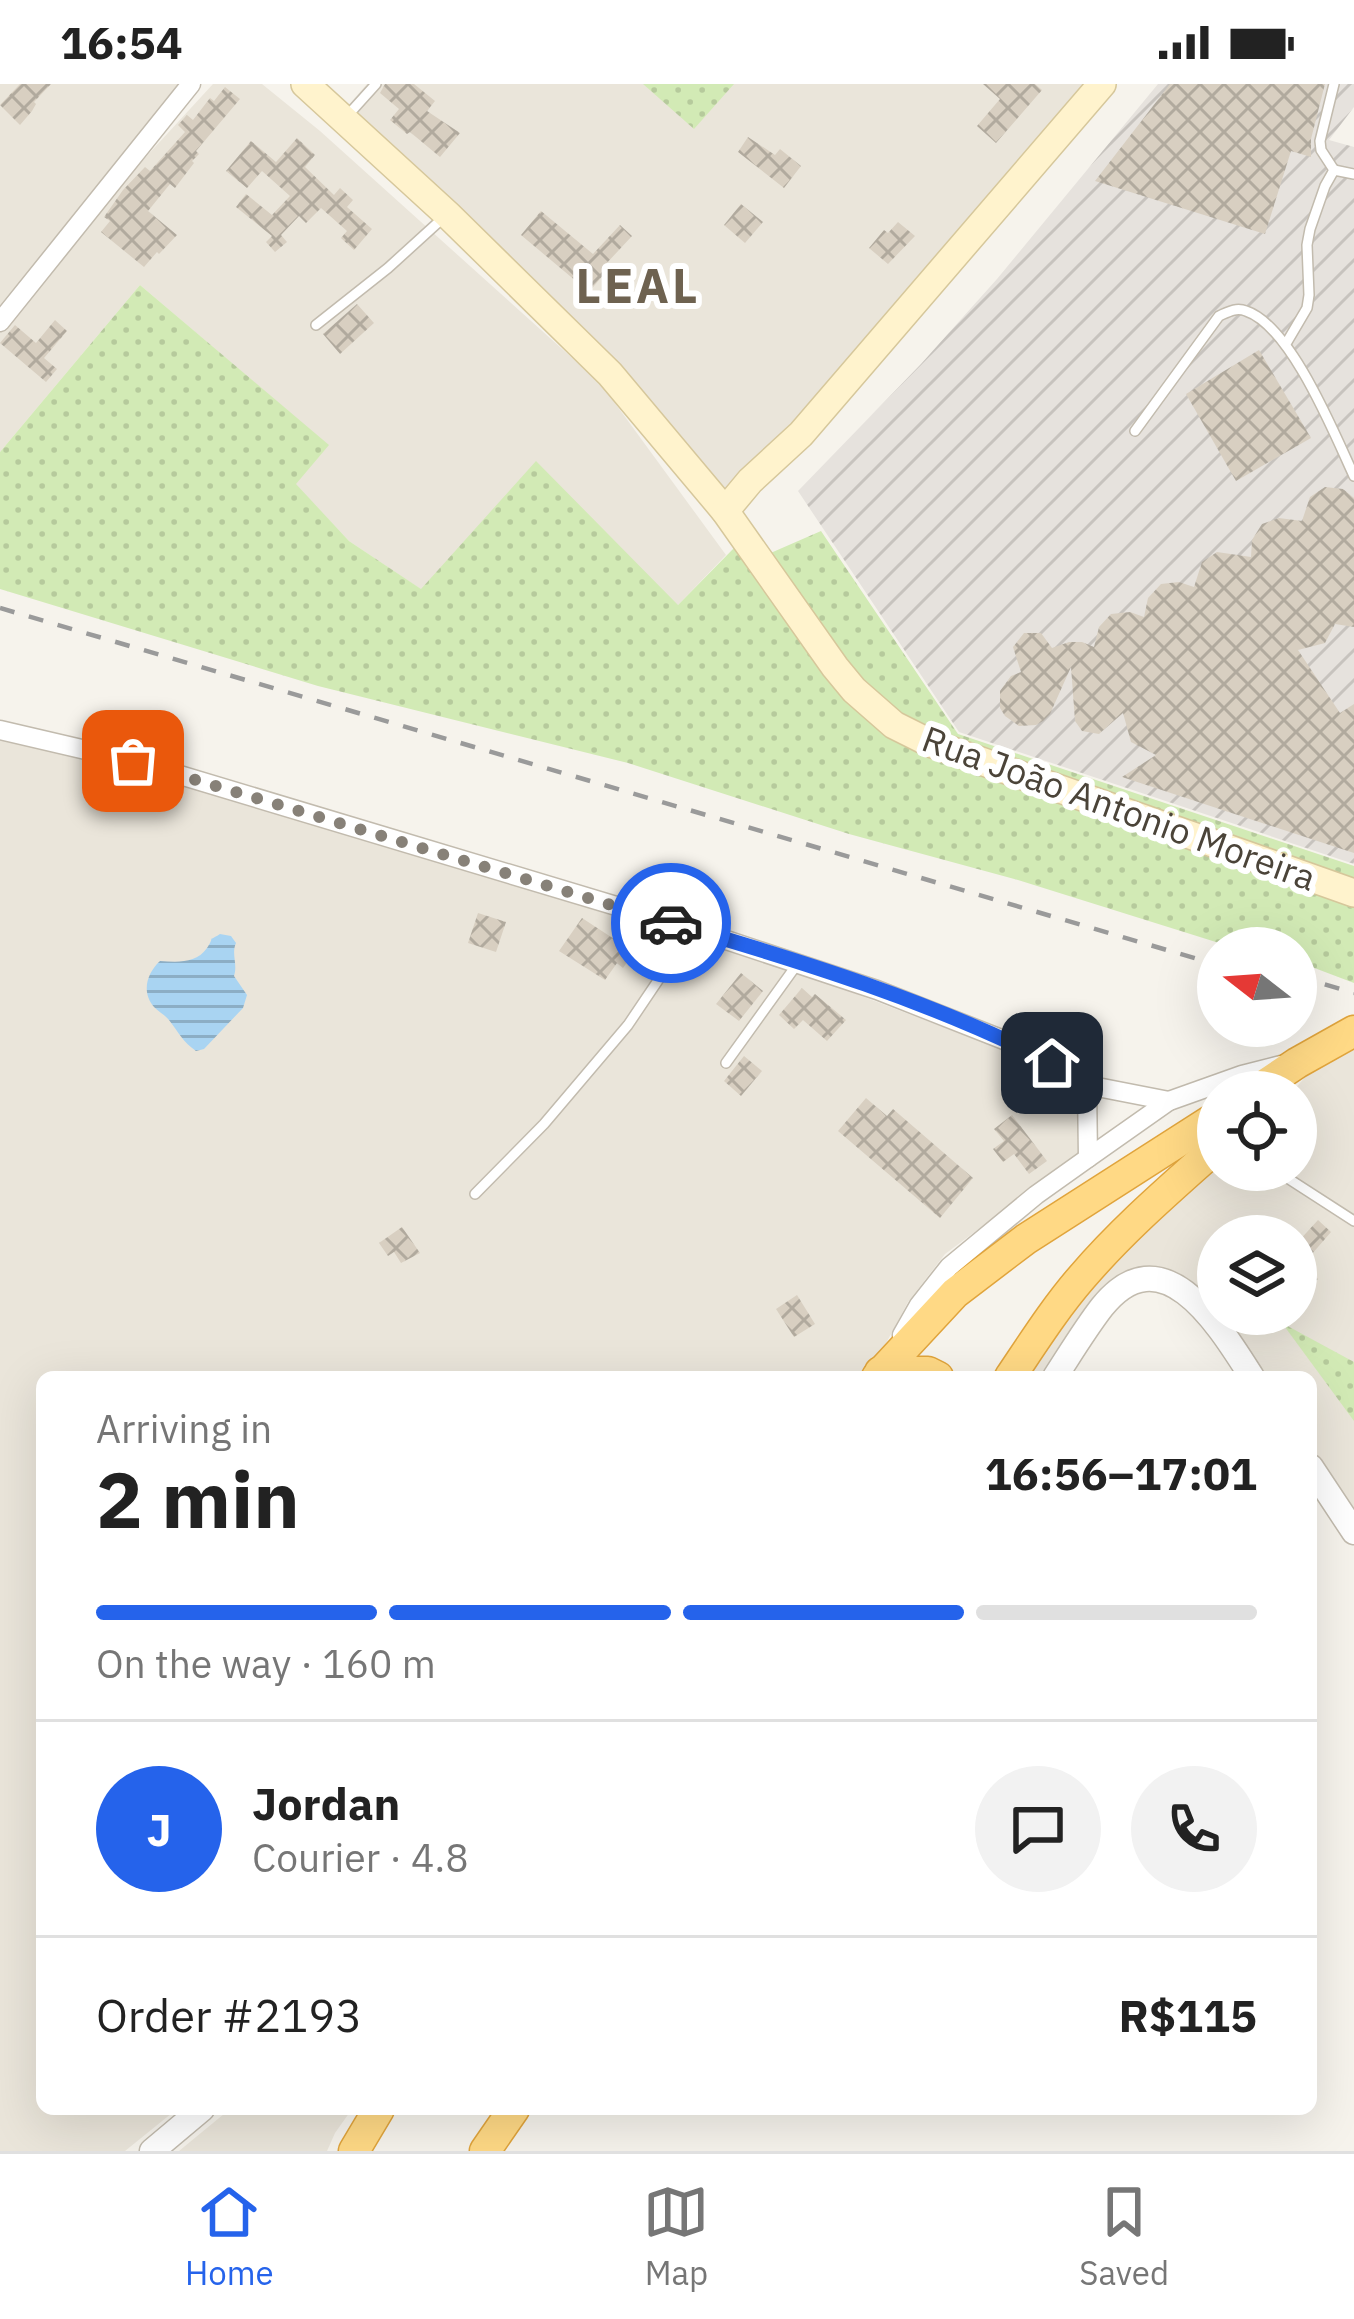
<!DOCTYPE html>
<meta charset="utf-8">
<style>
body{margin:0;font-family:"IBM Plex Sans",sans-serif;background:#f2f2f2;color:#222;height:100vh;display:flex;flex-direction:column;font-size:45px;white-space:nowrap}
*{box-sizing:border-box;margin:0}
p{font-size:39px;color:#767676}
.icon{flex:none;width:66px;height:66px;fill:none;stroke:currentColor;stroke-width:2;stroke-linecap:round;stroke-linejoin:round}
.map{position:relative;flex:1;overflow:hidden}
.details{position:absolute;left:36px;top:1287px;width:1281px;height:744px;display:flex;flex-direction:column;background:#fff;border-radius:18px;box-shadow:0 12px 48px #0002}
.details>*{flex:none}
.needle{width:78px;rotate:287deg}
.tools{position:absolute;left:1197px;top:843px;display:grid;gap:24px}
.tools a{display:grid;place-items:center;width:120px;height:120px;border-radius:50%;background:#fff;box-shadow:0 12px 48px #0002;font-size:60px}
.pin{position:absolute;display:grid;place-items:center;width:102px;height:102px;color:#fff;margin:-51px;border-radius:24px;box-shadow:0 6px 18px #0006}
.courier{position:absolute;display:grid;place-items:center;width:120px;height:120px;margin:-60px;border:9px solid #2563eb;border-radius:50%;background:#fff;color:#222;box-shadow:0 3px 15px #0007}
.head em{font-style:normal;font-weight:700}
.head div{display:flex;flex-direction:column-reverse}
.head{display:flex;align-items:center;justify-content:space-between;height:204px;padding:0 60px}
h1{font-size:78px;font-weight:700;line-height:90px}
.bar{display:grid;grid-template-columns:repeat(4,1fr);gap:18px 12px;align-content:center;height:144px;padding:0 60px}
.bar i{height:15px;border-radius:9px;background:#e0e0e0}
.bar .active{background:#2563eb}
.bar p{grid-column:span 4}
.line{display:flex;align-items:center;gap:30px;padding:0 60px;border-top:3px solid #e0e0e0}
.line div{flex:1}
.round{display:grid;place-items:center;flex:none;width:126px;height:126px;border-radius:63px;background:#f2f2f2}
.status{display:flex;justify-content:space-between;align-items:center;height:84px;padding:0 60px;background:#fff;direction:ltr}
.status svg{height:33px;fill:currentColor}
.menu{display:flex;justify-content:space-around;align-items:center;height:168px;border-top:3px solid #e0e0e0;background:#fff;font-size:33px;color:#767676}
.menu a{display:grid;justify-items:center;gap:6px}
.menu .active{color:#2563eb}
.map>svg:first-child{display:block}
</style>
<div class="status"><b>16:54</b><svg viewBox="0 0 49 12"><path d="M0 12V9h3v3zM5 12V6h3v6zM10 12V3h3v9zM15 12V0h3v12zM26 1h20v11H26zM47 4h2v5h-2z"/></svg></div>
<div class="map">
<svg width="1354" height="2067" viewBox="0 0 1354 2067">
<defs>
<pattern id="industrial-furrows" width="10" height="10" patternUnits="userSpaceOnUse" patternTransform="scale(3)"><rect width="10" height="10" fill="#e6e2dd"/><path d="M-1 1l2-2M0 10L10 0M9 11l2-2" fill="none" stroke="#c7c3be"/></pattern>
<pattern id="grass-dots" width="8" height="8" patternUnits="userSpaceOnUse" patternTransform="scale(3)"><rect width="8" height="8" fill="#d2eab5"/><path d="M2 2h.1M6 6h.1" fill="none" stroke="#b6ca9c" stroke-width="1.8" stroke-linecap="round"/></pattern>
<pattern id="water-rules" width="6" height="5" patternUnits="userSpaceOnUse" patternTransform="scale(3)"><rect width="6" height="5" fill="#a9d4f2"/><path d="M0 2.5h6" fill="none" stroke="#8caec5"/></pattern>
<pattern id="building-cross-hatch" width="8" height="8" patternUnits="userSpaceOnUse" patternTransform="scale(3)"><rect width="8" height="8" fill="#d8cfc1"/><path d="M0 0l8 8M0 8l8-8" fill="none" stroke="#b1aa9e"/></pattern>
</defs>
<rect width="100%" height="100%" fill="#f6f3ec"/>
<g fill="#eae5da">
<path d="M0,0H197L75,150L213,0H262L320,47L601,300L726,471L678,521L422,506L349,457L295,400L328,361L140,201L0,368Z"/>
<path d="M367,0H1087L1043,48L800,347L722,414L616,285L331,41Z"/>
<path d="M0,653L47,661L788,884L1019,972L1078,1009V1071L945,1170L908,1218L884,1263L863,1293H42V2025H177L125,2067H0Z"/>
<path d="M1354,959V1433L1311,1367V1293H1263L1220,1230H1296V1152H1218V1228L1149,1183L1044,1293H1021L1085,1200L1218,1073V1086H1296V1008H1292L1315,982Z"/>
<path d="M230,2025H352L335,2049L327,2067H179Z"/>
</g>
<path fill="url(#industrial-furrows)" d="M1158,0H1354V23L1329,56L1354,63V780L959,648L798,407L921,280L997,195Z"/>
<g fill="url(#grass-dots)">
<path d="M643,0H734L694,45Z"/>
<path d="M140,201L329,361L296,400L349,457L421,505L536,377L678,521L734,464L880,643L1354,815V899L1296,877V864H1235L1018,796L849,750L628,679L318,602L0,505V368Z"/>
<path d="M821,447L958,650L1354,782V797L984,672L876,621L766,471Z"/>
<path d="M1282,1239L1354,1278V1337Z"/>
</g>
<path fill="url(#water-rules)" d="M220,850L231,852L236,859C231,870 238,880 234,892L247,911L243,924L204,965L196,967C183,958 179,949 169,936C165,931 159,928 154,923C141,908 147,889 160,877C177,878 196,880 207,864C217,849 204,860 220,850Z"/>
<g fill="url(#building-cross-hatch)">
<path d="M20,0H51L34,18L36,20L32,27L20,41L0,21Z"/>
<path d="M385,0H414L435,17L427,27L460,49L440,73L410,48L407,50L390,36L399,25L380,9Z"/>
<path d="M983,0H1035L1042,6L996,59L977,42L1000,15Z"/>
<path d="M1170,0H1325L1311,55V73L1291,67L1265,150L1095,97Z"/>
<path d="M225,3L240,15L196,67L199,70L192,77L194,79L175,104L170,100L148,127L177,151L159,170L157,168L144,183L101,148L110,137L104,133L123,106L145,83L150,87L185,48L178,41L187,31L193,36L210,14L214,17Z"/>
<path d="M748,53L775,71L780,65L801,82L784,104L738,68Z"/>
<path d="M297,54L315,71L305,83L334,111L340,104L353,116L347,123L372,145L354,166L341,154L347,147L321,124L306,139L299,132L281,151L287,158L275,168L266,158L272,152L236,123L246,110L272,131L290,112L262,87L247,104L226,87L251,57L276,78Z"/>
<path d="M741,120L763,138L745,159L724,141Z"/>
<path d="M541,127L593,170L620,141L632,152L605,181L609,184L589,208L521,151Z"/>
<path d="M898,138L915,152L888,180L869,164L884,146L888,149Z"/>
<path d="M357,220L374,239L340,270L323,250Z"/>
<path d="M55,236L67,247L44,274L57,285L46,298L0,259L15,241L36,259Z"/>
<path d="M1259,266L1311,354L1236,397L1186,310Z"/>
<path d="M1325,403L1343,405L1354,414V543L1335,540L1325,559L1298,566L1340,629L1354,620V769L1122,693L1156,671L1131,658L1123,629L1099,650L1082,647L1075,637L1071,583L1050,630L1043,637L1036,641L1019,642L1005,632L1000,624V607L1011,592L1021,588L1013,563L1024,549H1041L1052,564L1069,558H1082L1094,563L1099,543L1111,530L1130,528L1144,533L1148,514L1161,500L1179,498L1194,503L1202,478L1217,468L1251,473L1252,456L1262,440L1279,434L1302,437L1310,413Z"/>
<path d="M478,829L506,838L496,868L468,859Z"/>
<path d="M582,834L634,868L623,884L617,879L605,896L559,867Z"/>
<path d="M741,889L763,907L739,937L716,920Z"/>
<path d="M802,904L812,913L815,910L846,936L827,957L803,936L794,945L779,931Z"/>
<path d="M744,972L762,987L741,1012L724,997Z"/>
<path d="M866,1014L887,1032L893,1025L973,1094L940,1134L838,1047Z"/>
<path d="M1012,1031L1047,1077L1029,1090L1014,1070L1003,1078L993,1065L1004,1057L994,1045Z"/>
<path d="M1318,1136L1331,1148L1305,1178L1318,1195L1296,1213V1160Z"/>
<path d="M402,1143L420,1169L401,1179L394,1168L388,1172L379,1159Z"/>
<path d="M797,1211L815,1240L794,1253L776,1225Z"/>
</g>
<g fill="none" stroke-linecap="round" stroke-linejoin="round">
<defs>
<g id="service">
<path d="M1334,0L1320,57L1321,66L1334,86"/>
<path d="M348,31L376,0"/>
<path d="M316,241L388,184L443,134"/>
<path d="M1287,258L1307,224L1309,211L1307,161L1310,145L1325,102L1334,86L1354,90"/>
<path d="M1135,347L1219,232C1228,228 1236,223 1246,227C1291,242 1334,349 1354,392"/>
<path d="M726,979L798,879"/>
<path d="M1275,1086L1354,1137"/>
<path d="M475,1110L544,1040L628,941L692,846"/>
</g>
<g id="minor">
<path d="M0,238L191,0"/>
<path d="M0,646L133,677L693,845L877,906L1014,960L1087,1001L1169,1017"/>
<path d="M1087,1001L1088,1074"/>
<path d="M902,1251L919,1221L949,1183L1036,1111L1088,1074L1169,1017L1242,991L1281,981"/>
</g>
<g id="tertiary">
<path d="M1055,1293C1070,1270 1085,1245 1102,1223C1163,1147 1220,1243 1252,1293"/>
<path d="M1311,1383L1354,1448"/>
<path d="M152,2067L202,2025"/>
</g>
<g id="secondary">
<path d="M305,0L447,130L610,290L725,427L835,583L854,606L894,641L930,659L1354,809"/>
<path d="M725,427L750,397L801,350L1102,0"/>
</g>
<g id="trunk">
<path d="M1254,1008L1297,979L1354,947"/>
<path d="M880,1288H928L938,1293"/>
<path d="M877,1293L955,1209L1026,1155L1218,1032"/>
<path d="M1010,1293C1033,1259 1055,1224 1082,1193C1123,1145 1171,1104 1218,1062"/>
<path d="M354,2067L379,2025"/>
<path d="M485,2067L514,2025"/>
</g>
</defs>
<use href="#service" stroke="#c2bbae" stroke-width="12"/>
<use href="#minor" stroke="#c2bbae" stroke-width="21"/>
<use href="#tertiary" stroke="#c2bbae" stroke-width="27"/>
<use href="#secondary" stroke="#d6c79b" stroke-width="30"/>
<use href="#trunk" stroke="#e0a43c" stroke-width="33"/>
<use href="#service" stroke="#fff" stroke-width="9"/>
<use href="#minor" stroke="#fff" stroke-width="18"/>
<use href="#tertiary" stroke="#fff" stroke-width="24"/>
<use href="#secondary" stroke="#fff3cd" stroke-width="27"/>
<use href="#trunk" stroke="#ffd985" stroke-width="30"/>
<g stroke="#9a9a9a" stroke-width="4.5" stroke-dasharray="15 15" stroke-linecap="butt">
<path d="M0,524L1218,881"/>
<path d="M1296,892L1354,909"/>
</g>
</g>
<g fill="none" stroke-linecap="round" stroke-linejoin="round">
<path stroke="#878178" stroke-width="12" stroke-dasharray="0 21.6" d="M133,677L671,839"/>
<path stroke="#2563eb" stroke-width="15" d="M671,839C798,876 934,918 1052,979"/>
</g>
<g text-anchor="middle" stroke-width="12" stroke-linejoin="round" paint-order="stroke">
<g font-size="36" fill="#4b4439" stroke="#fff">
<text transform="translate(1119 724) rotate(20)" y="13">Rua João Antonio Moreira</text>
</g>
<g font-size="48" font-weight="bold" letter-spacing="3" fill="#6e6250" stroke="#fff">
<text x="638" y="219">LEAL</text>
</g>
</g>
</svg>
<div class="tools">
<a><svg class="needle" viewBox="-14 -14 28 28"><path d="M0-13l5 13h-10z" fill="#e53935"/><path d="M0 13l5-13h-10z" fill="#767676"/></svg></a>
<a><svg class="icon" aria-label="locate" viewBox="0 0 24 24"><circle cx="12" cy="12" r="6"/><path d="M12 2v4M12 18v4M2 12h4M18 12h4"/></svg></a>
<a><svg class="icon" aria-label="layers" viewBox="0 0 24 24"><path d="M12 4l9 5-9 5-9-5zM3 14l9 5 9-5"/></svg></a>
</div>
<div class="pin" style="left:133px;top:677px;background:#ea580c"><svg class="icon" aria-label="bag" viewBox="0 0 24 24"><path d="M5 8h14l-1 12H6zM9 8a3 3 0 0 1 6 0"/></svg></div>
<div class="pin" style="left:1052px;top:979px;background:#1f2937"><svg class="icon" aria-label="home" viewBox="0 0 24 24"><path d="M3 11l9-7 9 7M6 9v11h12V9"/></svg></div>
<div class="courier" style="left:671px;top:839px"><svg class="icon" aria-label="car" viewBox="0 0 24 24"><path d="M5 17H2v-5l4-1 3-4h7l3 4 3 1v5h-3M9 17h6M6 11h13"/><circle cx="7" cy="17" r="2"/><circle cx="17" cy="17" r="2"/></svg></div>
<section class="details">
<div class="head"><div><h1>2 min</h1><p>Arriving in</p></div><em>16:56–17:01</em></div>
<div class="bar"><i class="active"></i><i class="active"></i><i class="active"></i><i></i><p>On the way · 160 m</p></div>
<div class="line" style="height:216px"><b class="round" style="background:#2563eb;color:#fff">J</b><div><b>Jordan</b><p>Courier · 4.8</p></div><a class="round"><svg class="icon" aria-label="chat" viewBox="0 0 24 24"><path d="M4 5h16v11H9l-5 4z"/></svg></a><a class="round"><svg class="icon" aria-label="phone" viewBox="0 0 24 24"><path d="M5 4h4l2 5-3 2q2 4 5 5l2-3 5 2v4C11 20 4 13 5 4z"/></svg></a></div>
<div class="line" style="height:156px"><div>Order #2193</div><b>R$115</b></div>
</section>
</div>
<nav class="menu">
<a class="active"><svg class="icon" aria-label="home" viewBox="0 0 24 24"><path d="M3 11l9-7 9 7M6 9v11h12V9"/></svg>Home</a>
<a><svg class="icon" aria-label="map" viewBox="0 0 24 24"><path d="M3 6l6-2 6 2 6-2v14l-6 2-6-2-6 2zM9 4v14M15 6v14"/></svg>Map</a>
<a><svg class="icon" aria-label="saved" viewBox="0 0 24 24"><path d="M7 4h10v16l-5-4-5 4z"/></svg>Saved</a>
</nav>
